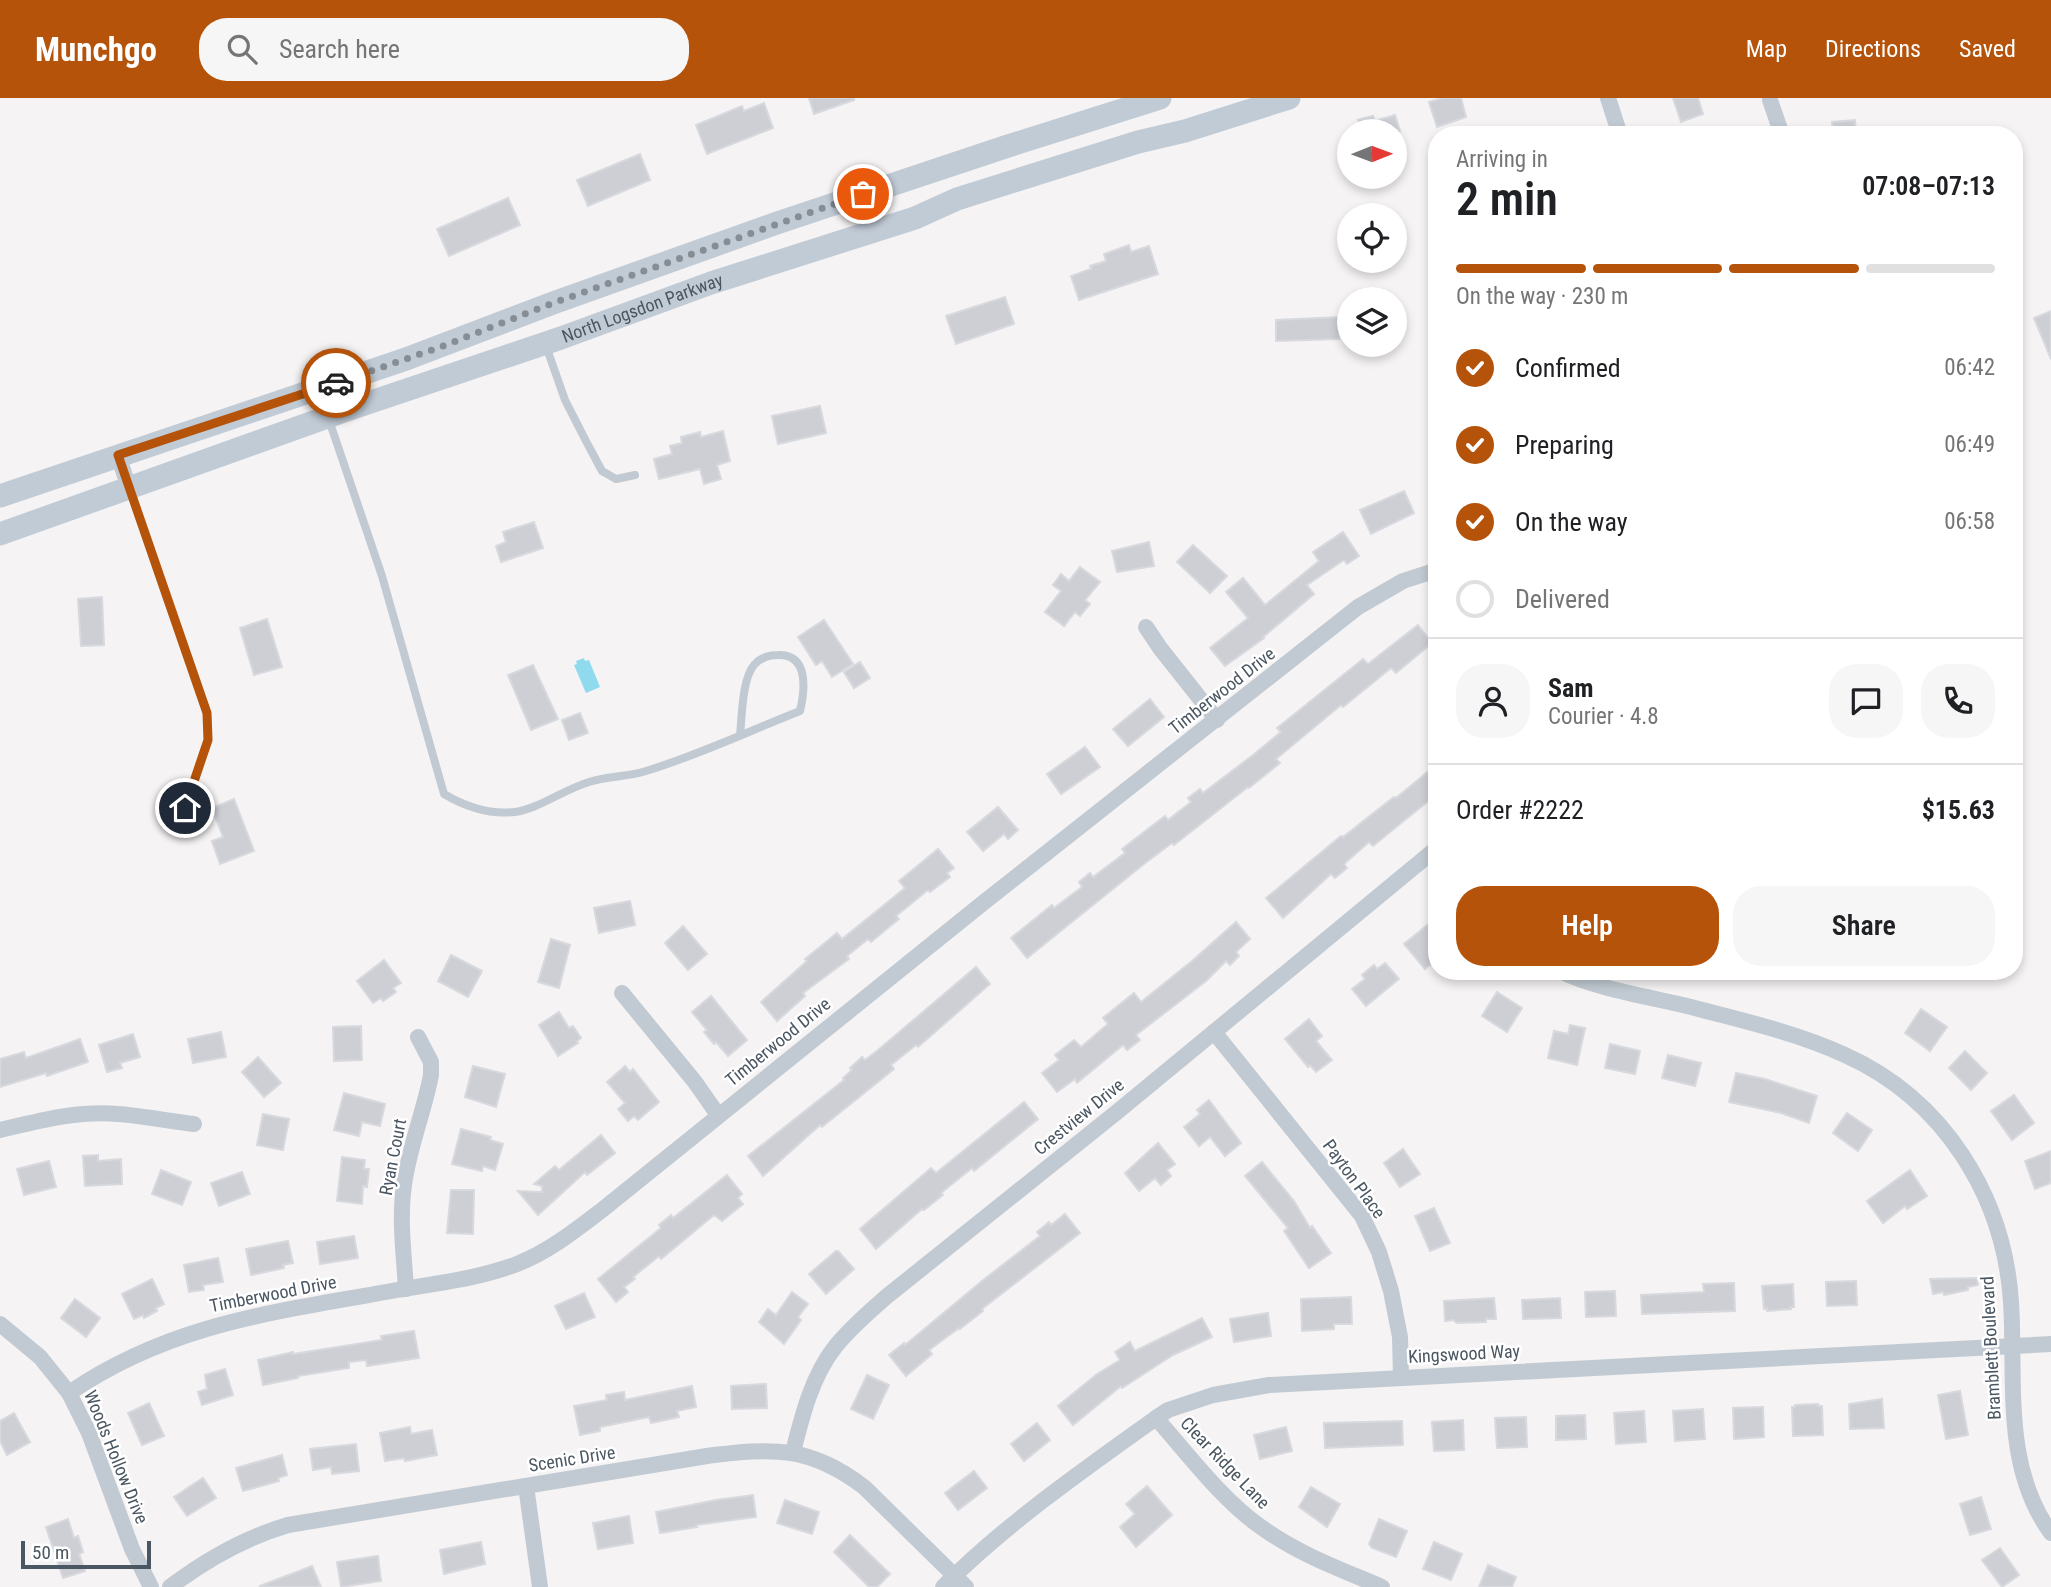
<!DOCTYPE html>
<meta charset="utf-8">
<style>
body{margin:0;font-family:"Roboto Condensed",sans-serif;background:#f6f6f6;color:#202124;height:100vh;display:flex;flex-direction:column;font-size:26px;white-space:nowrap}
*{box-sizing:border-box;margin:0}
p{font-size:23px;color:#757577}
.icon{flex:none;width:38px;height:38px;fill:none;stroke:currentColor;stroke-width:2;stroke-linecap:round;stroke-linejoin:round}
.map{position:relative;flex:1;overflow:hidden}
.side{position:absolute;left:1428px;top:28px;width:595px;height:854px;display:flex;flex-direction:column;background:#fff;border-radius:28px;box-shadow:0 4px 10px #0003}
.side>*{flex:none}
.needle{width:46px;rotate:89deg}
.tools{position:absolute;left:1337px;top:21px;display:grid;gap:14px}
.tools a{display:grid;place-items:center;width:70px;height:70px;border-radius:50%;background:#fff;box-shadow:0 4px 10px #0003;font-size:35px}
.scale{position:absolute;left:21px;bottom:18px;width:130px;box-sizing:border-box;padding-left:7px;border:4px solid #4a5661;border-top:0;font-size:19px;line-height:24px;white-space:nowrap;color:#4a5661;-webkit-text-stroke:5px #fff;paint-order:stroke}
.pin{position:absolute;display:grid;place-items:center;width:60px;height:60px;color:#fff;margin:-30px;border:4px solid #fff;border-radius:50%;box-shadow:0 2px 7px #0007}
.courier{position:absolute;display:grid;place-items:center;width:70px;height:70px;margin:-35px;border:5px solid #b45309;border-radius:50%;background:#fff;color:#222;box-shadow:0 2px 9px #0007}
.headline em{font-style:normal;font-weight:600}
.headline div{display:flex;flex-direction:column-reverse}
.headline{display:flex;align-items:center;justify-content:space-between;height:119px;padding:0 28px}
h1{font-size:46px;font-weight:600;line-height:52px}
.bar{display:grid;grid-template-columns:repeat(4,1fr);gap:10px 7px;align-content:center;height:84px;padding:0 28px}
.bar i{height:9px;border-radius:5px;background:#e0e0e0}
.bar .active{background:#b45309}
.bar p{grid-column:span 4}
.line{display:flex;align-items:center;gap:18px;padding:0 28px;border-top:2px solid #e0e0e0}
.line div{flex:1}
.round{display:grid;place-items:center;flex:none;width:74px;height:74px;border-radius:28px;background:#f6f6f6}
ol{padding:0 28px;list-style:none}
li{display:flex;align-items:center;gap:21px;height:77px}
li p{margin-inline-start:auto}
li .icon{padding:7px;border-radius:50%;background:#b45309;color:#fff;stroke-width:4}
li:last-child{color:#757577}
li i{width:38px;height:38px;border:4px solid #e0e0e0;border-radius:50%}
.action{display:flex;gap:14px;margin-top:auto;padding:14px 28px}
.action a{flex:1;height:80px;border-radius:28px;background:#b45309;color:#fff;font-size:28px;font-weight:600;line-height:80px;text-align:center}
.action a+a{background:#f6f6f6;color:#202124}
header{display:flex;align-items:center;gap:42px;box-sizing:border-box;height:98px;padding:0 35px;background:#b45309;color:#fff}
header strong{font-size:33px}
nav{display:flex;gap:38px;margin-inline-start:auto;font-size:24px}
.search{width:490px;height:63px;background:#f6f6f6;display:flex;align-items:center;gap:18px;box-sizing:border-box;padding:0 24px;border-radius:28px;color:#757577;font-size:26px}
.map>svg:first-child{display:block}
</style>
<header>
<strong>Munchgo</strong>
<div class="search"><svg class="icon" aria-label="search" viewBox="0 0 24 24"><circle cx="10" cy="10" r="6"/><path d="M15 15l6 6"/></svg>Search here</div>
<nav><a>Map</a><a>Directions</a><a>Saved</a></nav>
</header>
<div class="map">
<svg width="2051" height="1489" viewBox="0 0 2051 1489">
<rect width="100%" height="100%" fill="#f5f3f3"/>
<path fill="#90daee" d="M584,560L585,563L589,562L600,589L586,595L574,567L577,566L576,563Z"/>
<g fill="#cdcfd5" stroke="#d7d9de" stroke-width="2">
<path d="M809,0H854V2L814,16Z"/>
<path d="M1443,0H1461L1466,19L1437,29L1429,4Z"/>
<path d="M1673,0H1698L1703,16L1681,24Z"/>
<path d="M764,5L773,30L707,56L696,27L742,8L744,13Z"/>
<path d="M1395,17L1400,33H1352L1351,30L1360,27L1358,22L1373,18L1375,23Z"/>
<path d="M1855,22L1856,37H1833L1832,24Z"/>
<path d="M640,56L650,82L588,108L577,82Z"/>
<path d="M508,100L520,127L449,158L437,131Z"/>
<path d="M1129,147L1131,154L1149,148L1158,176L1079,202L1071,178L1091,171L1090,168L1106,163L1104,156Z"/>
<path d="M1005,199L1014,226L956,246L946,218Z"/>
<path d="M2051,213V261L2034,220Z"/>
<path d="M1339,219V241L1276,243V222Z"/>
<path d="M820,308L826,335L778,346L772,318Z"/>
<path d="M723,333L730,363L717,367L721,381L704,386L700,371L659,381L654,361L672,356L670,348L682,345L681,339L700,334L701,339Z"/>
<path d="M1404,393L1414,415L1371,436L1360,412Z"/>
<path d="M534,424L543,450L501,464L496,448L506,444L503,434Z"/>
<path d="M1343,434L1359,458L1347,466L1344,462L1307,487L1314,496L1263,539L1264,540L1225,568L1210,550L1248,520L1226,494L1243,480L1265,507L1319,463L1313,454Z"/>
<path d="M1149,444L1154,468L1117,474L1112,453Z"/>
<path d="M1193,447L1227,478L1210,495L1177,464Z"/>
<path d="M1080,469L1100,484L1085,502L1090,506L1080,518L1075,514L1064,528L1045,514L1061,493L1053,487L1061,476L1069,483Z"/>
<path d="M102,499L104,547L81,548L78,501Z"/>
<path d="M267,521L282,569L254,577L240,530Z"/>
<path d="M824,522L853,566L832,579L822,563L816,567L798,539Z"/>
<path d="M1418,527L1432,545L1396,575L1391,570L1343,609L1341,607L1276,661L1280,665L1249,690L1248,689L1174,747L1172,745L1144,766L1027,860L1011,840L1052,807L1054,810L1082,789L1079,784L1090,775L1093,779L1125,755L1122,751L1165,718L1168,722L1191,704L1188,700L1200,691L1203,695L1253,657L1281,634L1277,630L1363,561L1368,566Z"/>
<path d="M860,564L870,580L854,590L844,574Z"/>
<path d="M533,567L558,621L531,632L508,577Z"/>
<path d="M1150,601L1164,619L1128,648L1113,631Z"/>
<path d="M580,615L588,635L569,642L562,622Z"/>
<path d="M1085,649L1100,669L1061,696L1047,676Z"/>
<path d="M1437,666V696L1373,748L1369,744L1344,766L1347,770L1335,780L1331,776L1283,820L1266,800L1341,738L1343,739L1394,699L1396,700Z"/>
<path d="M234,701L254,753L220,766L212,743L223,739L212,710Z"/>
<path d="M998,709L1018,732L1008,741L1004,736L983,753L967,734Z"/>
<path d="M938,751L954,770L947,775L950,779L930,794L928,792L896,818L899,821L871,844L868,841L847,858L849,861L803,895L805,898L777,923L761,904L807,863L805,861L837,835L842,841L905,790L899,783Z"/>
<path d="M630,803L635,827L599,835L594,810Z"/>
<path d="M1437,819V849L1431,854L1437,861L1425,871L1404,846Z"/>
<path d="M1236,824L1250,841L1236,854L1239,858L1230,867L1226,863L1206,883L1136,937L1140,942L1127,952L1123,947L1077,985L1075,981L1057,994L1042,975L1059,962L1055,957L1074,942L1081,949L1108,926L1103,920L1134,895L1141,904L1192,863Z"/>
<path d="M683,828L707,856L688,872L665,845Z"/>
<path d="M551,841L570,847L559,890L538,884Z"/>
<path d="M451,857L482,873L468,899L438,883Z"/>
<path d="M384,862L401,885L393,890L396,894L383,903L381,900L373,905L357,883Z"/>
<path d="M1385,865L1399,881L1366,908L1352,891L1365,881L1362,877L1374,867L1377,871Z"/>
<path d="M976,869L990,886L918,949L916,947L891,967L894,971L822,1029L820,1027L763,1078L748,1058L844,982L843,980L852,972L850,970L862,959L865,962L878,952Z"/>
<path d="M1497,894L1522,910L1507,934L1482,918Z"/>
<path d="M711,898L747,942L728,958L716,944L714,946L704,934L707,932L692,914Z"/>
<path d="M1921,911L1947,929L1930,953L1905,935Z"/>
<path d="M559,914L569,930L573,928L581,940L577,943L578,945L558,958L539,927Z"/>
<path d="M1309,921L1322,938L1316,943L1332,962L1316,974L1310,967L1308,969L1285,941Z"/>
<path d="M1570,927L1585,930L1577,967L1548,960L1554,933L1568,936Z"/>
<path d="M361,928L362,962L334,963L333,929Z"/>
<path d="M221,934L226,959L193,965L188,941Z"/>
<path d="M133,936L140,959L120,965L122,970L107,974L99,947Z"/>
<path d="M80,941L88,964L47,978L46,975L0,989V961L24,954L26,960Z"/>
<path d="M1610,946L1640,953L1635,976L1605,970Z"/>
<path d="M1965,953L1987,975L1971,992L1949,970Z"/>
<path d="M1668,957L1701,965L1695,988L1662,980Z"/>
<path d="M258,959L281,985L264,999L242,974Z"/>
<path d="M473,968L505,976L496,1009L465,999Z"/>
<path d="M625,968L630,974L633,971L659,1004L638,1022L634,1018L628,1023L618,1011L625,1005L607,984Z"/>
<path d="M1736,975L1765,981L1817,998L1809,1025L1781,1015L1729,1004Z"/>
<path d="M344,995L385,1006L380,1028L362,1024L359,1038L334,1032Z"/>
<path d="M2014,997L2034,1025L2012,1042L1991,1013Z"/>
<path d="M1209,1002L1241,1045L1225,1058L1210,1039L1199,1048L1184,1029L1200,1016L1197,1012Z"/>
<path d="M1024,1004L1038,1021L974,1073L972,1070L941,1095L943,1097L924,1112L922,1111L876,1151L860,1131L931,1070L936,1075Z"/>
<path d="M1847,1015L1872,1032L1858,1053L1833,1035Z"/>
<path d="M263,1016L289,1021L283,1052L257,1047Z"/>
<path d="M461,1031L491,1039L490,1042L503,1046L495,1072L483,1068L482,1073L452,1066Z"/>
<path d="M601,1037L615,1055L587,1077L585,1074L538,1117L518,1093L542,1094V1088L534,1086L555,1068L559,1072Z"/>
<path d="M1158,1045L1175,1066L1167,1072L1171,1078L1161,1087L1155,1080L1139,1093L1125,1075Z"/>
<path d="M1403,1051L1420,1076L1400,1089L1384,1065Z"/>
<path d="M2051,1053V1085L2035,1091L2025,1063Z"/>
<path d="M98,1057V1063L121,1061L122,1086L85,1088L83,1058Z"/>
<path d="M342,1059L365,1062L364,1071H369L367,1089L363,1088L362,1106L337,1103Z"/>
<path d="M49,1063L56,1089L24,1097L17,1071Z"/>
<path d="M1262,1064L1294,1103L1310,1130L1312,1128L1331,1155L1309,1170L1284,1133L1288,1130L1245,1078Z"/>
<path d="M161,1072L191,1084L182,1107L152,1096Z"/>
<path d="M1910,1072L1927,1098L1907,1111L1905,1108L1883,1125L1867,1103Z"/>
<path d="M242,1074L250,1096L219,1108L211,1085Z"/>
<path d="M727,1077L742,1096L738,1100L743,1106L722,1123L714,1117L661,1161L659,1158L633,1179L635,1181L624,1189L628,1194L616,1204L598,1181L661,1130L659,1127L671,1117L673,1120Z"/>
<path d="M451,1092H474L473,1136L447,1135Z"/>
<path d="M1434,1110L1450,1145L1430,1153L1415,1118Z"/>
<path d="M1065,1116L1080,1135L982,1211L983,1213L960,1231L959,1230L929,1252L932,1256L906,1278L889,1257L904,1245L905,1247L982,1183L1040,1138L1037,1134L1049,1124L1051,1127Z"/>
<path d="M354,1138L358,1160L320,1166L317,1144Z"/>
<path d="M288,1143L293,1165L283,1167L284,1170L251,1177L246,1151Z"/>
<path d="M836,1153H838L854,1171L826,1196L809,1176Z"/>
<path d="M218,1160L223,1184L203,1187L204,1192L189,1194L184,1167Z"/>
<path d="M1977,1180L1978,1187L1968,1189V1192L1944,1197L1943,1194L1933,1196L1930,1181Z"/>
<path d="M152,1181L164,1206L156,1210L157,1213L144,1220L143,1217L134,1221L122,1196Z"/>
<path d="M1856,1183L1857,1207L1827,1208L1826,1184Z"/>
<path d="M1734,1185L1735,1213L1642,1216L1641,1197L1704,1194L1703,1186Z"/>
<path d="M1793,1186L1794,1209H1791V1211L1767,1213V1210L1764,1211L1762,1188Z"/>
<path d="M1615,1193L1616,1218L1586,1219L1585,1194Z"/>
<path d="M792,1194L808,1206L798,1219L801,1222L784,1246L759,1224L768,1211L776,1217Z"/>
<path d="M584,1195L595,1219L566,1231L555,1208Z"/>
<path d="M1351,1199L1352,1226H1334V1231L1302,1233L1301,1201Z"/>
<path d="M1494,1200L1496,1221H1486V1224L1457,1225L1453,1222L1445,1223L1444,1203Z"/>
<path d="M1560,1200L1561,1220L1523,1221L1522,1202Z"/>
<path d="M75,1201L100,1220L86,1239L61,1220Z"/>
<path d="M1268,1215L1271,1238L1234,1244L1230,1221Z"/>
<path d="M1202,1220L1212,1239L1173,1257L1122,1290L1121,1288L1073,1327L1058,1308L1097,1276L1120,1262L1115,1254L1130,1244L1135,1253Z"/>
<path d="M414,1233L419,1260L367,1268L366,1262L349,1264V1270L298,1278V1280L263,1287L258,1262L293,1254V1256L382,1242L381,1238Z"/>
<path d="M225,1271L233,1297L202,1307L198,1294L207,1291L205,1277Z"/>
<path d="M867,1277L889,1287L873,1321L851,1311Z"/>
<path d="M766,1286L767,1310L732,1311L731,1288Z"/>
<path d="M692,1288L696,1309L677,1313L679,1319L651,1325L649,1319L600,1329V1333L580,1337L574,1308L607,1302L606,1297L624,1294L625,1302Z"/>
<path d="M1960,1293L1968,1337L1946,1341L1938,1297Z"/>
<path d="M1882,1301L1884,1330L1850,1331L1849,1306Z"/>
<path d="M149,1305L164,1338L142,1347L128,1315Z"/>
<path d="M1818,1306V1308H1822L1823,1337L1793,1338L1792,1309H1795V1307Z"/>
<path d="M1763,1309L1764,1339L1734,1341L1733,1310Z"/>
<path d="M1703,1311L1705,1341L1675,1343L1673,1313Z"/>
<path d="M1644,1313L1646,1344L1616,1346L1614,1315Z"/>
<path d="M14,1315L30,1344L7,1357L0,1343V1323Z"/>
<path d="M1585,1317L1586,1341L1556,1342V1318Z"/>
<path d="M1526,1319L1527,1349L1497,1350L1495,1320Z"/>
<path d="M1463,1322L1464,1352L1434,1353L1432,1324Z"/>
<path d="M1402,1323L1403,1347L1325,1350L1324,1325Z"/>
<path d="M1037,1325L1050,1342L1024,1363L1011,1346Z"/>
<path d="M410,1329L411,1336L432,1332L437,1357L405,1363L404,1360L385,1363L380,1335Z"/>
<path d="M1286,1329L1292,1353L1260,1361L1254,1337Z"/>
<path d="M356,1346L359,1373L332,1376L331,1369L313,1372L310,1351Z"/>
<path d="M282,1357L287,1377L278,1380L279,1383L243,1393L236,1370Z"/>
<path d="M974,1373L987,1390L958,1412L945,1395Z"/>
<path d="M203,1380L216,1400L187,1418L174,1399Z"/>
<path d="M1147,1388L1172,1417L1136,1449L1120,1429L1135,1416L1126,1406Z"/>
<path d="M1311,1389L1340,1406L1327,1429L1299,1409Z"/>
<path d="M753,1397L756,1419L696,1427L697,1429L660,1435L656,1414L716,1402Z"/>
<path d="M1981,1399L1991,1431L1970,1437L1960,1406Z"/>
<path d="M785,1402L819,1414L812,1436L777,1425Z"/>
<path d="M629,1418L633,1445L598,1451L593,1425Z"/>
<path d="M68,1421L74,1440L78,1438L83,1454L79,1456L85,1473L63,1480L46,1429Z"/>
<path d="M1379,1421L1407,1433L1396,1459L1372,1450L1369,1446Z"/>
<path d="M850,1437L890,1476L877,1489H869L834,1454Z"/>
<path d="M481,1444L485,1466L444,1476L440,1452Z"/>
<path d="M1434,1444L1462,1456L1451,1482L1423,1471Z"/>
<path d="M2000,1450L2019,1477L2002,1489L1982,1462Z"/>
<path d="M378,1458L381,1483L341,1489L337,1464Z"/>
<path d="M1488,1467L1516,1479L1512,1489H1479Z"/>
<path d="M312,1468L321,1489H261L260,1488Z"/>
</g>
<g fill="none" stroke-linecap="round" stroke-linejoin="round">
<g stroke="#c1cad2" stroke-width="8">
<path d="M546,248L565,302L587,345L602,373L616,381L635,377"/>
<path d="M329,322L382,478L444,696C466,709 489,717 515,714C538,711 565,691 589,684C607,678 628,679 646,673C699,657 749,633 800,613C805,592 809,556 778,557C769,557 760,560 754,567C742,581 742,619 740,637"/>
<path d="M130,393L207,615L208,642L185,710"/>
</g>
<g stroke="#c1cad2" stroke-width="16">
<path d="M1608,0L1620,37"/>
<path d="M1770,2L1782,37"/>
<path d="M118,357L129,390"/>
<path d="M1146,529L1160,550L1217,622"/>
<path d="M1560,873C1593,890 1650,899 1687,908C1740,922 1795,934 1845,957C1943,1001 2004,1097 2011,1204C2016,1281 2002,1368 2051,1435"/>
<path d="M622,895L695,984L718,1017"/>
<path d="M1214,934L1362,1118L1379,1154L1391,1193L1400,1239L1401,1278"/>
<path d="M0,1032C38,1023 79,1012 118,1016C143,1018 169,1023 194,1026"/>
<path d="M406,1191C404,1157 399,1121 404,1087C409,1049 424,1014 431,977V964L418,939"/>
<path d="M0,1226L40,1259L69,1295L89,1335L132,1451L151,1489"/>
<path d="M69,1295C173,1224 278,1214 397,1192C438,1185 477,1181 517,1166C548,1154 576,1132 602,1112L983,805L1358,509L1403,483L1437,472"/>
<path d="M1156,1320C1188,1356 1222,1402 1261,1429C1298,1456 1340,1471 1382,1489"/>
<path d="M793,1354C802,1318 812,1278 835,1249C850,1230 868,1215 886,1199L1117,1014L1437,750"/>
<path d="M526,1388L540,1489"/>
<path d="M170,1489C207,1461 244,1440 288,1427L707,1358C772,1350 809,1347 864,1389L966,1489"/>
<path d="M943,1489C1004,1427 1085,1371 1156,1320L1168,1312L1213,1297L1269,1287L2051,1246"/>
</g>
<g stroke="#c1cbd6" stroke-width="23">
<path d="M0,398L406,261L553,205L777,125L1005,49L1160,0"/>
<path id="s1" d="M0,436L347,312L561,240L711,185L915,120L957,101L1138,44L1185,33L1289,0"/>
</g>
</g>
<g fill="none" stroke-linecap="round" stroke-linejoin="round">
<path stroke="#868d94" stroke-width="7" stroke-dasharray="0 12.6" d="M336,285L438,250L553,205L863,96"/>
<path stroke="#b45309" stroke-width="9" d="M185,710L208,642L207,615L118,357L336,285"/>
</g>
<g text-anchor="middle" stroke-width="5" stroke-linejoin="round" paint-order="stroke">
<g font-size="18" fill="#4a5661" stroke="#fff">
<text dy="6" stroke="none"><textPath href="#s1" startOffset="681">North Logsdon Parkway</textPath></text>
<text transform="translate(1222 593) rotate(-38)" y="6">Timberwood Drive</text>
<text transform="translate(778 944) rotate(-39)" y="6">Timberwood Drive</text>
<text transform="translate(1079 1019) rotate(-39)" y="6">Crestview Drive</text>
<text transform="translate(393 1059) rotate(-79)" y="6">Ryan Court</text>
<text transform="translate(1354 1081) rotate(54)" y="6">Payton Place</text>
<text transform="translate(273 1196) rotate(-11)" y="6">Timberwood Drive</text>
<text transform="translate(1991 1250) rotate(-93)" y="6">Bramblett Boulevard</text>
<text transform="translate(1464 1256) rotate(-3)" y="6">Kingswood Way</text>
<text transform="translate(116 1359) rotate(68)" y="6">Woods Hollow Drive</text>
<text transform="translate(572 1361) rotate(-9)" y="6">Scenic Drive</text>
<text transform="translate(1225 1365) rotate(46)" y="6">Clear Ridge Lane</text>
</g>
</g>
</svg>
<div class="tools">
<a><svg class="needle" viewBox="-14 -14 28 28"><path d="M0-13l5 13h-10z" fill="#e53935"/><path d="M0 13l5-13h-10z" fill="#757577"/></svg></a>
<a><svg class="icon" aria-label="locate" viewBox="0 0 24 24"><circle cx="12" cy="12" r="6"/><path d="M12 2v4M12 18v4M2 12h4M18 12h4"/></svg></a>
<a><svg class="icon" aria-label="layers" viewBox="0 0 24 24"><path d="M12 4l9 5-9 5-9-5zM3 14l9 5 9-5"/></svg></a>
</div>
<div class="scale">50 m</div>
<div class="pin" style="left:863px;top:96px;background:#ea580c"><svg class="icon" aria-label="bag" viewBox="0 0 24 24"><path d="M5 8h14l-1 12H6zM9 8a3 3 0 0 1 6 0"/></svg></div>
<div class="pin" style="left:185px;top:710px;background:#1f2937"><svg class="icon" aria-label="home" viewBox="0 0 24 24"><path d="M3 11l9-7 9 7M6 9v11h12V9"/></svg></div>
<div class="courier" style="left:336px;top:285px"><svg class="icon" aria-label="car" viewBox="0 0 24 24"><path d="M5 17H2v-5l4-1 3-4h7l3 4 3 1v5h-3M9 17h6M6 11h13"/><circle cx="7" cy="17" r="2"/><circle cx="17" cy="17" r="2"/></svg></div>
<section class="side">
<div class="headline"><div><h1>2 min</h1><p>Arriving in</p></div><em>07:08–07:13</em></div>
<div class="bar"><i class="active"></i><i class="active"></i><i class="active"></i><i></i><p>On the way · 230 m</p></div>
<ol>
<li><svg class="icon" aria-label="check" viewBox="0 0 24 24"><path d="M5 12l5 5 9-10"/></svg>Confirmed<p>06:42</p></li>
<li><svg class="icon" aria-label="check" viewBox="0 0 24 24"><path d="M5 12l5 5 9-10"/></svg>Preparing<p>06:49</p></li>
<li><svg class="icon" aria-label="check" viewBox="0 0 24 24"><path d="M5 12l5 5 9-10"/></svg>On the way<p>06:58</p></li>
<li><i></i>Delivered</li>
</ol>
<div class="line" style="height:126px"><a class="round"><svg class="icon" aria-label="person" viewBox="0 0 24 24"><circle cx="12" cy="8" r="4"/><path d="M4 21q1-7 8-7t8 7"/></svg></a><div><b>Sam</b><p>Courier · 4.8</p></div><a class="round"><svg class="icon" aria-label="chat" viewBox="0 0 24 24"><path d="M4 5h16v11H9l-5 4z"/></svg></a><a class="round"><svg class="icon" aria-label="phone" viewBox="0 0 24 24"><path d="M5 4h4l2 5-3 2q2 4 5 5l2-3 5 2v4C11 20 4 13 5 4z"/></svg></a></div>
<div class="line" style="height:91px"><div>Order #2222</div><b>$15.63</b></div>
<div class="action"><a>Help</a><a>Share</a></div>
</section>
</div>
